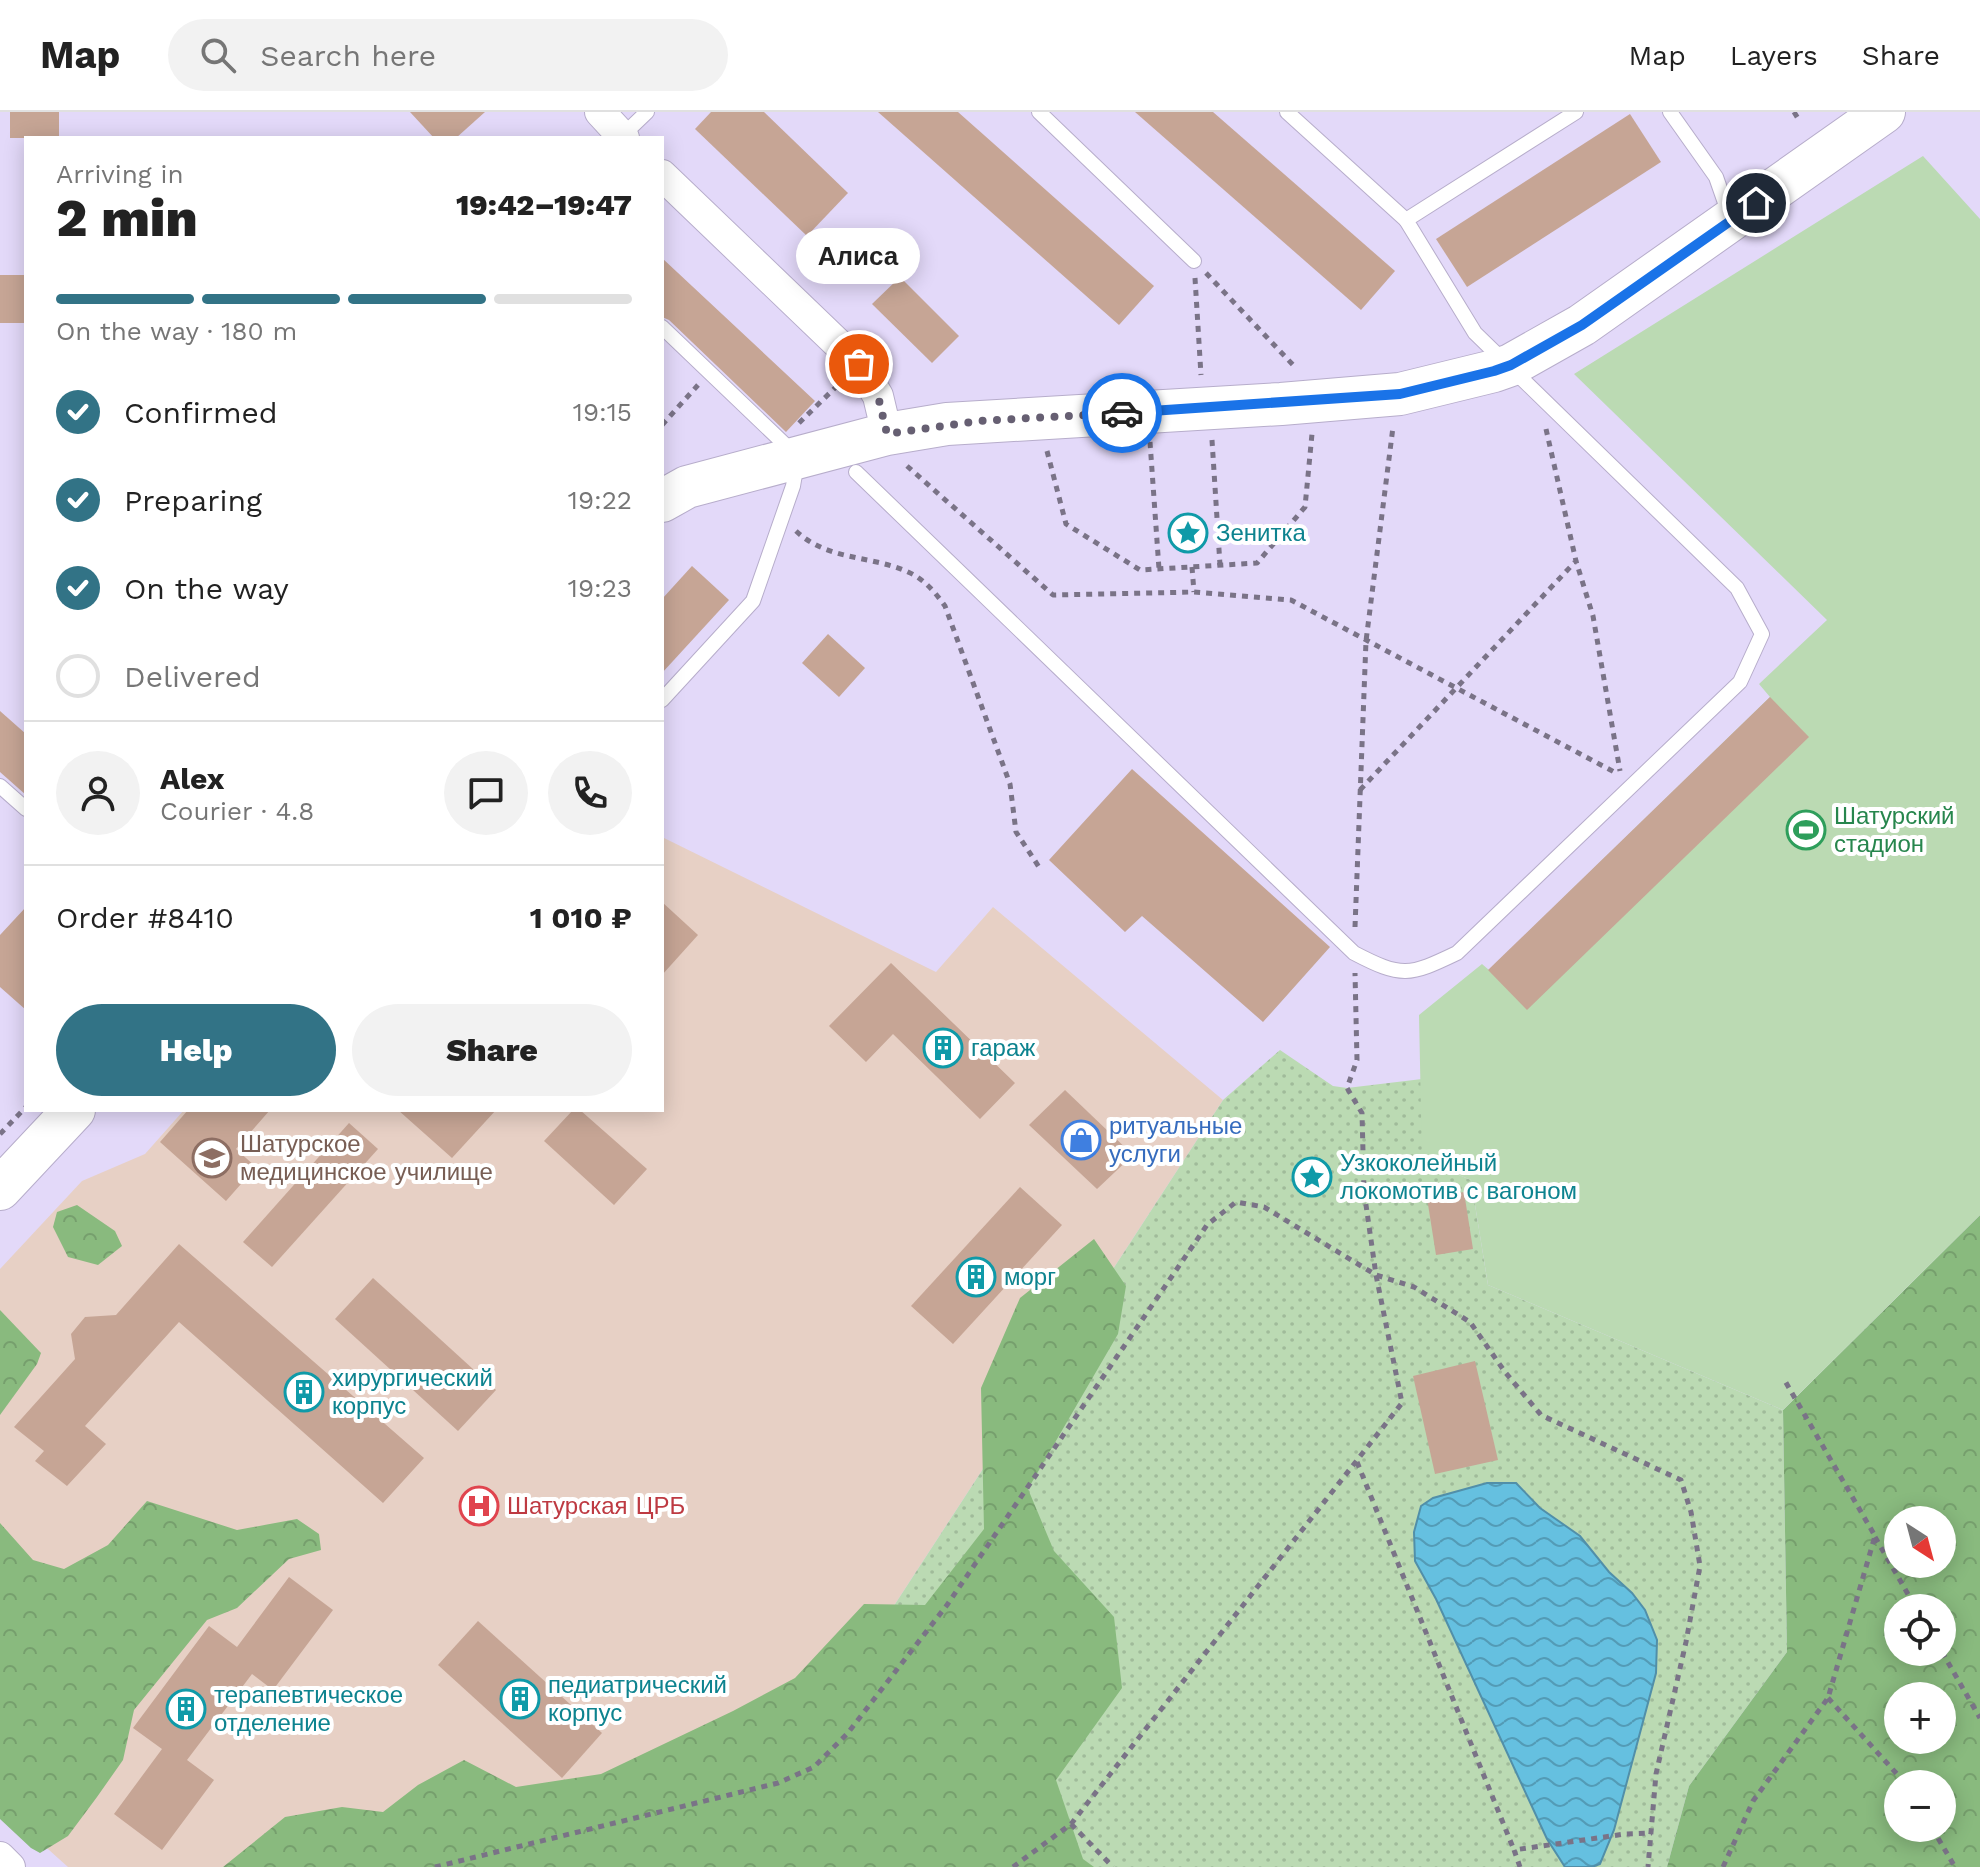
<!DOCTYPE html>
<meta charset="utf-8">
<style>
body{margin:0;font-family:"Work Sans",sans-serif;background:#f2f2f2;color:#222;height:100vh;display:flex;flex-direction:column;font-size:30px;white-space:nowrap}
*{box-sizing:border-box;margin:0}
p{font-size:26px;color:#767676}
.icon{flex:none;width:44px;height:44px;fill:none;stroke:currentColor;stroke-width:2;stroke-linecap:round;stroke-linejoin:round}
.map{position:relative;flex:1;overflow:hidden}
.side{position:absolute;left:24px;top:24px;width:640px;height:976px;display:flex;flex-direction:column;background:#fff;border-radius:0px;box-shadow:0 4px 20px #0003}
.side>*{flex:none}
.needle{width:52px;rotate:144deg}
.fabs{position:absolute;left:1884px;top:1394px;display:grid;gap:16px}
.fabs a{display:grid;place-items:center;width:72px;height:72px;border-radius:50%;background:#fff;box-shadow:0 4px 20px #0003;font-size:40px}
.pin{position:absolute;display:grid;place-items:center;width:68px;height:68px;color:#fff;margin:-34px;border:4px solid #fff;border-radius:50%;box-shadow:0 2px 8px #0007}
.courier{position:absolute;display:grid;place-items:center;width:80px;height:80px;margin:-40px;border:6px solid #1a73e8;border-radius:50%;background:#fff;color:#222;box-shadow:0 2px 10px #0007}
.bubble{position:absolute;height:56px;border-radius:28px;background:#fff;box-shadow:0 4px 20px #0003;font-size:26px;font-weight:800;line-height:56px;text-align:center}
.overview em{font-style:normal;font-weight:800}
.overview div{display:flex;flex-direction:column-reverse}
.overview{display:flex;align-items:center;justify-content:space-between;height:136px;padding:0 32px}
h1{font-size:52px;font-weight:800;line-height:60px}
.bar{display:grid;grid-template-columns:repeat(4,1fr);gap:12px 8px;align-content:center;height:96px;padding:0 32px}
.bar i{height:10px;border-radius:6px;background:#e0e0e0}
.bar .current{background:#327386}
.bar p{grid-column:span 4}
.line{display:flex;align-items:center;gap:20px;padding:0 32px;border-top:2px solid #e0e0e0}
.line div{flex:1}
.round{display:grid;place-items:center;flex:none;width:84px;height:84px;border-radius:42px;background:#f2f2f2}
ol{padding:0 32px;list-style:none}
li{display:flex;align-items:center;gap:24px;height:88px}
li p{margin-inline-start:auto}
li .icon{padding:8px;border-radius:50%;background:#327386;color:#fff;stroke-width:4}
li:last-child{color:#767676}
li i{width:44px;height:44px;border:4px solid #e0e0e0;border-radius:50%}
.button{display:flex;gap:16px;margin-top:auto;padding:16px 32px}
.button a{flex:1;height:92px;border-radius:48px;background:#327386;color:#fff;font-size:32px;font-weight:800;line-height:92px;text-align:center}
.button a+a{background:#f2f2f2;color:#222}
header{display:flex;align-items:center;gap:48px;box-sizing:border-box;height:112px;padding:0 40px;background:#fff;border-bottom:2px solid #e0e0e0}
header strong{font-size:38px}
nav{display:flex;gap:44px;margin-inline-start:auto;font-size:28px}
.search{width:560px;height:72px;background:#f2f2f2;display:flex;align-items:center;gap:20px;box-sizing:border-box;padding:0 28px;border-radius:44px;color:#767676;font-size:30px}
.map>svg:first-child{display:block}
</style>
<header>
<strong>Map</strong>
<div class="search"><svg class="icon" aria-label="search" viewBox="0 0 24 24"><circle cx="10" cy="10" r="6"/><path d="M15 15l6 6"/></svg>Search here</div>
<nav><a>Map</a><a>Layers</a><a>Share</a></nav>
</header>
<div class="map">
<svg width="1980" height="1755" viewBox="0 0 1980 1755">
<defs>
<pattern id="grass-dots" width="8" height="8" patternUnits="userSpaceOnUse" patternTransform="scale(2)"><rect width="8" height="8" fill="#bbdab3"/><path d="M2 2h.1M6 6h.1" fill="none" stroke="#a0bb9a" stroke-width="1.8" stroke-linecap="round"/></pattern>
<pattern id="forest-crowns" width="20" height="18" patternUnits="userSpaceOnUse" patternTransform="scale(2)"><rect width="20" height="18" fill="#89ba7e"/><path d="M2 6a3 3 0 1 1 6 0M12 15a3 3 0 1 1 6 0" fill="none" stroke="#769f6d"/></pattern>
<pattern id="water-waves" width="16" height="10" patternUnits="userSpaceOnUse" patternTransform="scale(2)"><rect width="16" height="10" fill="#65c0e0"/><path d="M0 5q4-4 8 0t8 0" fill="none" stroke="#539bb6"/></pattern>
</defs>
<rect width="100%" height="100%" fill="#e3d9f9"/>
<path fill="#e7d0c5" d="M662,725L936,860L993,795L1223,988L804,1632L326,1755H68L0,1694V1157L82,1069L145,1042L184,998H662Z"/>
<path fill="url(#grass-dots)" d="M1280,938L1333,974L1347,976L1422,967V1048L1471,1068L1488,1173L1783,1298L1787,1540L1689,1674L1667,1755H326L804,1632L1223,988Z"/>
<g fill="url(#forest-crowns)" fill-rule="evenodd">
<path d="M77,1093L115,1119L122,1134L98,1153L68,1145L53,1115L57,1100Z"/>
<path d="M1980,1103V1755H1667L1689,1674L1787,1540L1783,1298ZM1898,1408H1942V1452H1898ZM1898,1496H1942V1540H1898ZM1898,1584H1942V1628H1898ZM1898,1672H1942V1716H1898Z"/>
<path d="M1094,1127L1126,1174L1118,1222L1028,1377L1054,1439L1114,1505L1122,1576L1056,1668L1083,1747L1094,1755H223L285,1705L342,1695L383,1700L418,1673L464,1648L516,1675L601,1662L733,1599L795,1566L864,1492L925,1493L984,1417L981,1276L1020,1186Z"/>
<path d="M0,1198L41,1241L37,1252L0,1303Z"/>
<path d="M147,1389L237,1418L297,1407L319,1422L321,1438L289,1447L237,1496L207,1508L134,1598L123,1648L97,1685L68,1724L40,1741L31,1736L0,1707V1411L33,1448L64,1457L108,1433Z"/>
</g>
<path fill="#bbdab3" d="M1923,44L1980,107V1103L1783,1298L1488,1173L1471,1068L1422,1048L1419,903L1482,852L1489,858L1770,585L1759,572L1827,508L1574,262Z"/>
<path fill="url(#water-waves)" stroke="#518fa9" stroke-width="2" d="M1487,1371H1516L1540,1396L1580,1424L1609,1460L1632,1481L1645,1498L1657,1528L1656,1561L1614,1718L1600,1752L1592,1755H1565L1547,1727L1436,1487L1415,1449L1414,1420L1421,1394L1433,1386Z"/>
<g fill="#c6a595">
<rect x="10" y="0" width="49" height="26"/>
<path d="M410,0H485L456,26H434Z"/>
<path d="M711,0H764L848,81L807,124L695,17Z"/>
<path d="M878,0H958L1154,174L1119,213Z"/>
<path d="M1135,0H1213L1395,159L1361,198Z"/>
<path d="M1630,2L1661,50L1467,175L1436,127Z"/>
<path d="M662,146L815,289L786,320L669,208L662,205Z"/>
<rect x="0" y="163" width="26" height="48"/>
<path d="M900,165L959,224L932,251L872,192Z"/>
<path d="M692,454L729,488L662,561V487Z"/>
<path d="M828,522L865,556L839,585L802,551Z"/>
<path d="M1770,585L1809,625L1527,898L1488,858Z"/>
<path d="M0,599L26,622V683L0,660Z"/>
<path d="M1132,657L1330,835L1263,910L1142,804L1125,820L1049,748Z"/>
<path d="M662,790L698,823L662,863Z"/>
<path d="M26,795V898L0,875V823Z"/>
<path d="M891,851L1015,971L980,1007L893,922L866,950L829,914Z"/>
<path d="M1065,978L1133,1043L1097,1077L1029,1013Z"/>
<path d="M188,998H270L236,1037L256,1055L226,1089L160,1030Z"/>
<path d="M398,998H496L452,1046Z"/>
<path d="M573,998H580L647,1057L614,1093L544,1029Z"/>
<path d="M349,1011L378,1037L272,1155L243,1130Z"/>
<path d="M1020,1075L1062,1113L953,1232L911,1194Z"/>
<path d="M1464,1080L1473,1137L1436,1143L1427,1086Z"/>
<path d="M179,1132L424,1346L383,1391L179,1210L85,1314L106,1332L67,1374L35,1349L44,1339L14,1315L75,1247L71,1222L85,1205L116,1203Z"/>
<path d="M373,1166L496,1278L458,1319L335,1207Z"/>
<path d="M1475,1249L1498,1348L1435,1362L1413,1264Z"/>
<path d="M289,1465L333,1498L273,1578L252,1562L187,1648L214,1668L162,1738L114,1702L162,1637L133,1616L209,1514L237,1535Z"/>
<path d="M478,1509L602,1621L562,1666L438,1553Z"/>
</g>
<g fill="none" stroke-linecap="round" stroke-linejoin="round">
<defs>
<g id="lane">
<path d="M1039,0L1194,149"/>
<path d="M1287,0L1406,108"/>
<path d="M1670,0L1716,65L1730,105"/>
<path d="M622,24L647,0"/>
<path d="M662,215L798,345L793,374L753,489L662,588"/>
<path d="M856,360L1354,841C1402,866 1409,864 1457,841L1740,570L1762,522L1737,476L1475,221L1406,108L1576,0"/>
<path d="M0,674L26,697"/>
</g>
<g id="street">
<path d="M600,0L624,26"/>
<path d="M662,63L859,252L878,284L887,322"/>
<path d="M0,1745L10,1755"/>
</g>
<g id="secondary">
<path d="M662,389L687,375L887,322L947,312L1281,292L1400,282L1494,259L1511,253L1582,213L1884,0"/>
<path d="M0,1077L74,998"/>
</g>
</defs>
<use href="#lane" stroke="#b7adcb" stroke-width="16"/>
<use href="#street" stroke="#b7adcb" stroke-width="32"/>
<use href="#secondary" stroke="#b7adcb" stroke-width="44"/>
<g stroke="#7a7387" stroke-width="5" stroke-dasharray="6 6" stroke-linecap="butt">
<path d="M1794,0L1799,8"/>
<path d="M1206,161L1295,255"/>
<path d="M1195,166L1201,263"/>
<path d="M799,311L841,270"/>
<path d="M662,313L698,273"/>
<path d="M1546,317L1576,449L1593,504L1620,659"/>
<path d="M1212,328L1220,453"/>
<path d="M1150,330L1159,457"/>
<path d="M1047,339L1066,412L1140,458L1257,451L1305,395L1312,322"/>
<path d="M907,354L1053,483L1194,480L1291,488L1618,662"/>
<path d="M796,419C828,449 871,443 908,460C924,467 935,480 945,494L1010,672L1016,720L1039,755"/>
<path d="M1192,455L1194,480"/>
<path d="M1360,678L1575,450"/>
<path d="M1355,815L1366,529L1393,315"/>
<path d="M0,1022L26,995"/>
<path d="M1357,1350L1514,1738"/>
<path d="M1875,1425L1916,1496"/>
<path d="M1942,1540L1980,1606"/>
<path d="M1828,1586L1906,1672"/>
<path d="M1071,1712L1113,1755"/>
<path d="M1932,1716L1955,1755"/>
<path d="M435,1755L778,1671L814,1655L847,1622L947,1493L1207,1113L1236,1090L1264,1095L1376,1163L1414,1175L1470,1210L1505,1260L1541,1303L1681,1368L1691,1400L1700,1454L1686,1530L1656,1662L1648,1755"/>
<path d="M1013,1755L1071,1712L1402,1291L1376,1163L1364,1079L1362,1001L1347,976L1357,948L1355,861"/>
<path d="M1520,1755L1514,1738L1625,1722L1652,1721"/>
<path d="M1723,1755L1753,1689L1828,1586L1875,1424L1785,1269"/>
</g>
<use href="#lane" stroke="#fff" stroke-width="14"/>
<use href="#street" stroke="#fff" stroke-width="30"/>
<use href="#secondary" stroke="#fff" stroke-width="42"/>
</g>
<g fill="none" stroke-linecap="round" stroke-linejoin="round">
<path stroke="#665f72" stroke-width="8" stroke-dasharray="0 14.4" d="M859,252L878,284L887,322L978,309L1122,301"/>
<path stroke="#1a73e8" stroke-width="10" d="M1122,301L1400,282L1494,259L1511,253L1582,213L1756,91"/>
</g>
<defs>
<symbol id="sight-ring" viewBox="-11 -11 22 22"><circle r="9.5" fill="#fff" stroke="#0f9aa8" stroke-width="1.5"/><path d="M0-6L1.8-2.2L6-1.7L2.9 1.2L3.7 5.4L0 3.3L-3.7 5.4L-2.9 1.2L-6-1.7L-1.8-2.2Z" fill="#0f9aa8"/></symbol>
<symbol id="stadium-ring" viewBox="-11 -11 22 22"><circle r="9.5" fill="#fff" stroke="#2e9e5b" stroke-width="1.5"/><path d="M0-5a6.5 5 0 1 0 0 10a6.5 5 0 1 0 0-10ZM-3.5-1.8h7v3.6h-7Z" fill="#2e9e5b"/></symbol>
<symbol id="building-ring" viewBox="-11 -11 22 22"><circle r="9.5" fill="#fff" stroke="#0f9aa8" stroke-width="1.5"/><path d="M-4-6H4V6H1V3H-1V6H-4ZM-2.5-4.3h1.7v1.8h-1.7ZM.8-4.3h1.7v1.8H.8ZM-2.5-1h1.7V.8h-1.7ZM.8-1h1.7V.8H.8Z" fill="#0f9aa8"/></symbol>
<symbol id="shop-ring" viewBox="-11 -11 22 22"><circle r="9.5" fill="#fff" stroke="#3f7fe0" stroke-width="1.5"/><path d="M-5-2.5h2.3a2.7 3.5 0 0 1 5.4 0H5L5.5 6h-11ZM-1.5-2.5h3a1.5 2.3 0 0 0-3 0Z" fill="#3f7fe0"/></symbol>
<symbol id="university-ring" viewBox="-11 -11 22 22"><circle r="9.5" fill="#fff" stroke="#8d6e63" stroke-width="1.5"/><path d="M0-5L7-2L0 1L-7-2ZM-4 1L0 2.5L4 1V4Q0 6-4 4Z" fill="#8d6e63"/></symbol>
<symbol id="hospital-ring" viewBox="-11 -11 22 22"><circle r="9.5" fill="#fff" stroke="#e0444e" stroke-width="1.5"/><path d="M-5-5h3v3.5h4V-5h3V5h-3V1.5h-4V5h-3Z" fill="#e0444e"/></symbol>
</defs>
<g fill-rule="evenodd">
<use href="#sight-ring" x="1166" y="399" width="44" height="44"/>
<use href="#stadium-ring" x="1784" y="696" width="44" height="44"/>
<use href="#building-ring" x="921" y="914" width="44" height="44"/>
<use href="#shop-ring" x="1059" y="1006" width="44" height="44"/>
<use href="#university-ring" x="190" y="1024" width="44" height="44"/>
<use href="#sight-ring" x="1290" y="1043" width="44" height="44"/>
<use href="#building-ring" x="954" y="1143" width="44" height="44"/>
<use href="#building-ring" x="282" y="1258" width="44" height="44"/>
<use href="#hospital-ring" x="457" y="1372" width="44" height="44"/>
<use href="#building-ring" x="498" y="1565" width="44" height="44"/>
<use href="#building-ring" x="164" y="1575" width="44" height="44"/>
</g>
<g text-anchor="middle" stroke-width="8" stroke-linejoin="round" paint-order="stroke">
<g font-size="24" fill="#0d838f" stroke="#fff" text-anchor="start">
<text x="1216" y="429">Зенитка</text>
<text x="971" y="944">гараж</text>
<text x="1340" y="1059">Узкоколейный<tspan x="1340" dy="28">локомотив с вагоном</tspan></text>
<text x="1004" y="1173">морг</text>
<text x="332" y="1274">хирургический<tspan x="332" dy="28">корпус</tspan></text>
<text x="548" y="1581">педиатрический<tspan x="548" dy="28">корпус</tspan></text>
<text x="214" y="1591">терапевтическое<tspan x="214" dy="28">отделение</tspan></text>
</g>
<g font-size="24" fill="#27864d" stroke="#fff" text-anchor="start">
<text x="1834" y="712">Шатурский<tspan x="1834" dy="28">стадион</tspan></text>
</g>
<g font-size="24" fill="#366cbe" stroke="#fff" text-anchor="start">
<text x="1109" y="1022">ритуальные<tspan x="1109" dy="28">услуги</tspan></text>
</g>
<g font-size="24" fill="#785e54" stroke="#fff" text-anchor="start">
<text x="240" y="1040">Шатурское<tspan x="240" dy="28">медицинское училище</tspan></text>
</g>
<g font-size="24" fill="#be3a42" stroke="#fff" text-anchor="start">
<text x="507" y="1402">Шатурская ЦРБ</text>
</g>
</g>
</svg>
<div class="fabs">
<a><svg class="needle" viewBox="-14 -14 28 28"><path d="M0-13l5 13h-10z" fill="#e53935"/><path d="M0 13l5-13h-10z" fill="#767676"/></svg></a>
<a><svg class="icon" aria-label="locate" viewBox="0 0 24 24"><circle cx="12" cy="12" r="6"/><path d="M12 2v4M12 18v4M2 12h4M18 12h4"/></svg></a>
<a>+</a>
<a>−</a>
</div>
<div class="pin" style="left:859px;top:252px;background:#ea580c"><svg class="icon" aria-label="bag" viewBox="0 0 24 24"><path d="M5 8h14l-1 12H6zM9 8a3 3 0 0 1 6 0"/></svg></div>
<div class="pin" style="left:1756px;top:91px;background:#1f2937"><svg class="icon" aria-label="home" viewBox="0 0 24 24"><path d="M3 11l9-7 9 7M6 9v11h12V9"/></svg></div>
<div class="courier" style="left:1122px;top:301px"><svg class="icon" aria-label="car" viewBox="0 0 24 24"><path d="M5 17H2v-5l4-1 3-4h7l3 4 3 1v5h-3M9 17h6M6 11h13"/><circle cx="7" cy="17" r="2"/><circle cx="17" cy="17" r="2"/></svg></div>
<div class="bubble" style="left:796px;top:116px;width:124px">Алиса</div>
<section class="side">
<div class="overview"><div><h1>2 min</h1><p>Arriving in</p></div><em>19:42–19:47</em></div>
<div class="bar"><i class="current"></i><i class="current"></i><i class="current"></i><i></i><p>On the way · 180 m</p></div>
<ol>
<li><svg class="icon" aria-label="check" viewBox="0 0 24 24"><path d="M5 12l5 5 9-10"/></svg>Confirmed<p>19:15</p></li>
<li><svg class="icon" aria-label="check" viewBox="0 0 24 24"><path d="M5 12l5 5 9-10"/></svg>Preparing<p>19:22</p></li>
<li><svg class="icon" aria-label="check" viewBox="0 0 24 24"><path d="M5 12l5 5 9-10"/></svg>On the way<p>19:23</p></li>
<li><i></i>Delivered</li>
</ol>
<div class="line" style="height:144px"><a class="round"><svg class="icon" aria-label="person" viewBox="0 0 24 24"><circle cx="12" cy="8" r="4"/><path d="M4 21q1-7 8-7t8 7"/></svg></a><div><b>Alex</b><p>Courier · 4.8</p></div><a class="round"><svg class="icon" aria-label="chat" viewBox="0 0 24 24"><path d="M4 5h16v11H9l-5 4z"/></svg></a><a class="round"><svg class="icon" aria-label="phone" viewBox="0 0 24 24"><path d="M5 4h4l2 5-3 2q2 4 5 5l2-3 5 2v4C11 20 4 13 5 4z"/></svg></a></div>
<div class="line" style="height:104px"><div>Order #8410</div><b>1 010 ₽</b></div>
<div class="button"><a>Help</a><a>Share</a></div>
</section>
</div>
